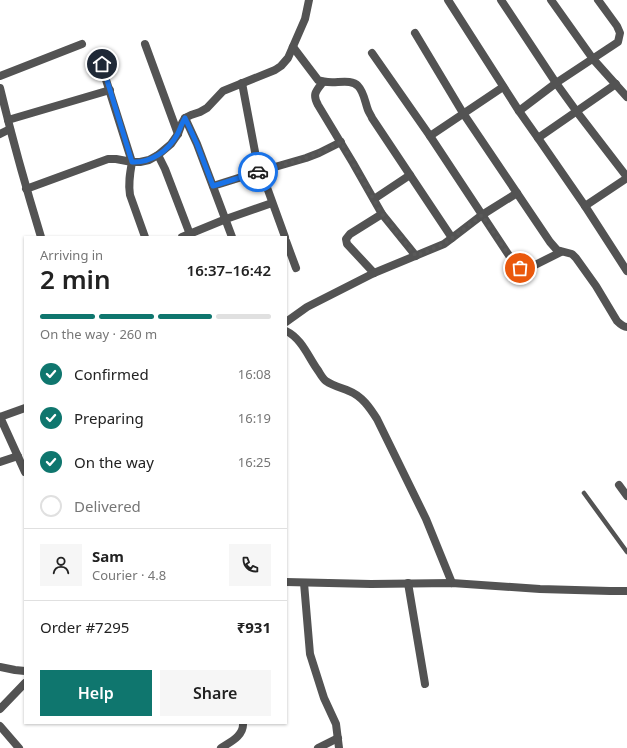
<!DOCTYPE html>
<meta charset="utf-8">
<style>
body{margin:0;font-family:"Noto Sans",sans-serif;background:#f6f6f6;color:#222;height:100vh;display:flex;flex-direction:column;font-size:15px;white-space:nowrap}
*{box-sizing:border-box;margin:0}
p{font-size:13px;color:#767676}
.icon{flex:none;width:22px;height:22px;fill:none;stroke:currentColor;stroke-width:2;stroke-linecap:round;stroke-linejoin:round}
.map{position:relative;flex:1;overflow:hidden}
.side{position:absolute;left:24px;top:236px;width:263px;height:488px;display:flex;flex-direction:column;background:#fff;border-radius:0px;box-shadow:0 1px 3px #0004}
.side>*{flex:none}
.pin{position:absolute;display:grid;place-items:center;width:34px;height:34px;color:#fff;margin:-17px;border:2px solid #fff;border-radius:50%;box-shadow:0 1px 4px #0007}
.courier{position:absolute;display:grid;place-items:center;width:40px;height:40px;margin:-20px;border:3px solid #1a73e8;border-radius:50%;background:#fff;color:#222;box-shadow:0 1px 5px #0007}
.overview em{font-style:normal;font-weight:600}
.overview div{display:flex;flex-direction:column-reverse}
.overview{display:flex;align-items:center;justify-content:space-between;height:68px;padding:0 16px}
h1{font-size:26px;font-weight:600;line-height:30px}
.bar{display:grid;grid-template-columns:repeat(4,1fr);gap:6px 4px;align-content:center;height:48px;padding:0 16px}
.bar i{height:5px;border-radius:3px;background:#e0e0e0}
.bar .active{background:#0f766e}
.bar p{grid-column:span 4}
.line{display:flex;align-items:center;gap:10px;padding:0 16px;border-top:1px solid #e0e0e0}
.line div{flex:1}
.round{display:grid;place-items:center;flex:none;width:42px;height:42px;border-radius:0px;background:#f6f6f6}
ol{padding:0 16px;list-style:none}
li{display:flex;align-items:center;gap:12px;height:44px}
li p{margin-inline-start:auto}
li .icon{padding:4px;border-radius:50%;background:#0f766e;color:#fff;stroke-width:4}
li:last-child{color:#767676}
li i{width:22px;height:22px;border:2px solid #e0e0e0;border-radius:50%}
.action{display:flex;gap:8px;margin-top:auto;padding:8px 16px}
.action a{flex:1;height:46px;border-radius:0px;background:#0f766e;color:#fff;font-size:16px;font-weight:600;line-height:46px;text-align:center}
.action a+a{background:#f6f6f6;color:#222}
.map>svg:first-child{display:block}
</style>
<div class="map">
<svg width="627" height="748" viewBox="0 0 627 748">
<rect width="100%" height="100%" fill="#fff"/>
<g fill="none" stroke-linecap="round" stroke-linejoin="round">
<path stroke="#535353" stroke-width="4.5" d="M584,493L627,552"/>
<g stroke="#535353" stroke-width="8">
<path d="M448,0L519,111L538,138L585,206L627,271"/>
<path d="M501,0L556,83L577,112L627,177"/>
<path d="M551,0L593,59L627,97"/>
<path d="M415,33L463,113L550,242L557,250L572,254L576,258L596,286L617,321C620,324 623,327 627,327"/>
<path d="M145,44L178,134"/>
<path d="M293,47L318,80C331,86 350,77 358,86C364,92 365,102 368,110C369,113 371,115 372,118L452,238"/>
<path d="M372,53L430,136L514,263C520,267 522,269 529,268L561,252"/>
<path d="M101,64L132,162C130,173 128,184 130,195L145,237"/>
<path d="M0,76L82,44"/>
<path d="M323,82C316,91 312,94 318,105L353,163L382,214L416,256"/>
<path d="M242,83L256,157L285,237"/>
<path d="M0,88C12,138 26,188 41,237"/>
<path d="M519,111L556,83L618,42L620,33L617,26L598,0"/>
<path d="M185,118L197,144L232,237"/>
<path d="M8,120L110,90"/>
<path d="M0,134L10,129"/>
<path d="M430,136L503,87"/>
<path d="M538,138L616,84"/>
<path d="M158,155L165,169L191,237"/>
<path d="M213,186L261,171L306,158L319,153L341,142"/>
<path d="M26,189L108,159H116L132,162H140L149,160L158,155L171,144L178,134L182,123L185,118L191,115L200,112L207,108L223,91L275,70L281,66L288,58L305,19L309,0"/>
<path d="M374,199L410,175"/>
<path d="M585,206L627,178"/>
<path d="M182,237L226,219L272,203"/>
<path d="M286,241L296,268"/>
<path d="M374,273L347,244L346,239L350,234L382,214"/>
<path d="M286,322L307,307L374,273L444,244L452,238L482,215L517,193"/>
<path d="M286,331C301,338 308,356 317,369C320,373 322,378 326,381C333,386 342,388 349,391C362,396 370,408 377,419L426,519L452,583"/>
<path d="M0,417L25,472"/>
<path d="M0,417L25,408"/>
<path d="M0,462L18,456"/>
<path d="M619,485L627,496"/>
<path d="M286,582L371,584L452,583L540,589L610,591H627"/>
<path d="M304,583L310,654L324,698L336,724L339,748"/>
<path d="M408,583L425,684"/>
<path d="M0,667L15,670L25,671"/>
<path d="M0,709L25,683"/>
<path d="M0,726L19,748"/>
<path d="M221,748C230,742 244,736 243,723"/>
<path d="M318,748L338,738"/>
</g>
</g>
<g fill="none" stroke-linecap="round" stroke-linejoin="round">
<path stroke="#595959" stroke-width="4" stroke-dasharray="0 7.2" d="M258,172L306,158L319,153L341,142L382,214L416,256L444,244L452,238L482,215L514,263L520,268"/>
<path stroke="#1a73e8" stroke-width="5" d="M102,64L132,162C151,163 168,151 177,135C180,129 182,123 185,118L197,144L213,186L258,172"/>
</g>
</svg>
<div class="pin" style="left:520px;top:268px;background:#ea580c"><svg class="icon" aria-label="bag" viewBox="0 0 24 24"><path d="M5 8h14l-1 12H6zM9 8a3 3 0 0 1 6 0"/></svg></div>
<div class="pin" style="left:102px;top:64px;background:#1f2937"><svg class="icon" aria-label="home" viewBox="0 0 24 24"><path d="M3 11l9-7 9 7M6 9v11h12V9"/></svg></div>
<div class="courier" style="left:258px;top:172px"><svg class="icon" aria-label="car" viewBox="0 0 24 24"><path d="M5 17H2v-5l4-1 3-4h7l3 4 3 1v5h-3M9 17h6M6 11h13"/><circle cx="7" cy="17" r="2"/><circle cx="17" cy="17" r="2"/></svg></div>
<section class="side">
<div class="overview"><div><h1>2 min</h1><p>Arriving in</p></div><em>16:37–16:42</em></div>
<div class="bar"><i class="active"></i><i class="active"></i><i class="active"></i><i></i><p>On the way · 260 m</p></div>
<ol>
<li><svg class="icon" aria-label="check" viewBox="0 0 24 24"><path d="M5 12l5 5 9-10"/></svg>Confirmed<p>16:08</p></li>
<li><svg class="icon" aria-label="check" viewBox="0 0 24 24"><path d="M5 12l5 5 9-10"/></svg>Preparing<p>16:19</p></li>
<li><svg class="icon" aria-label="check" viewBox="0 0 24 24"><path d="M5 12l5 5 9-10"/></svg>On the way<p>16:25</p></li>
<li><i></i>Delivered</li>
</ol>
<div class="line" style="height:72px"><a class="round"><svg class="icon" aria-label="person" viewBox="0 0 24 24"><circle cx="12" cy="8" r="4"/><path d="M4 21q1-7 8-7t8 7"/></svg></a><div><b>Sam</b><p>Courier · 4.8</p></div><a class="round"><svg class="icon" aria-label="phone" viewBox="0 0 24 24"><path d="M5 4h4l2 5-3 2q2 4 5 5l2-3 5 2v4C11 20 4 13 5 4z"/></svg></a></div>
<div class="line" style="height:52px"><div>Order #7295</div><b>₹931</b></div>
<div class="action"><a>Help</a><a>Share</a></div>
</section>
</div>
